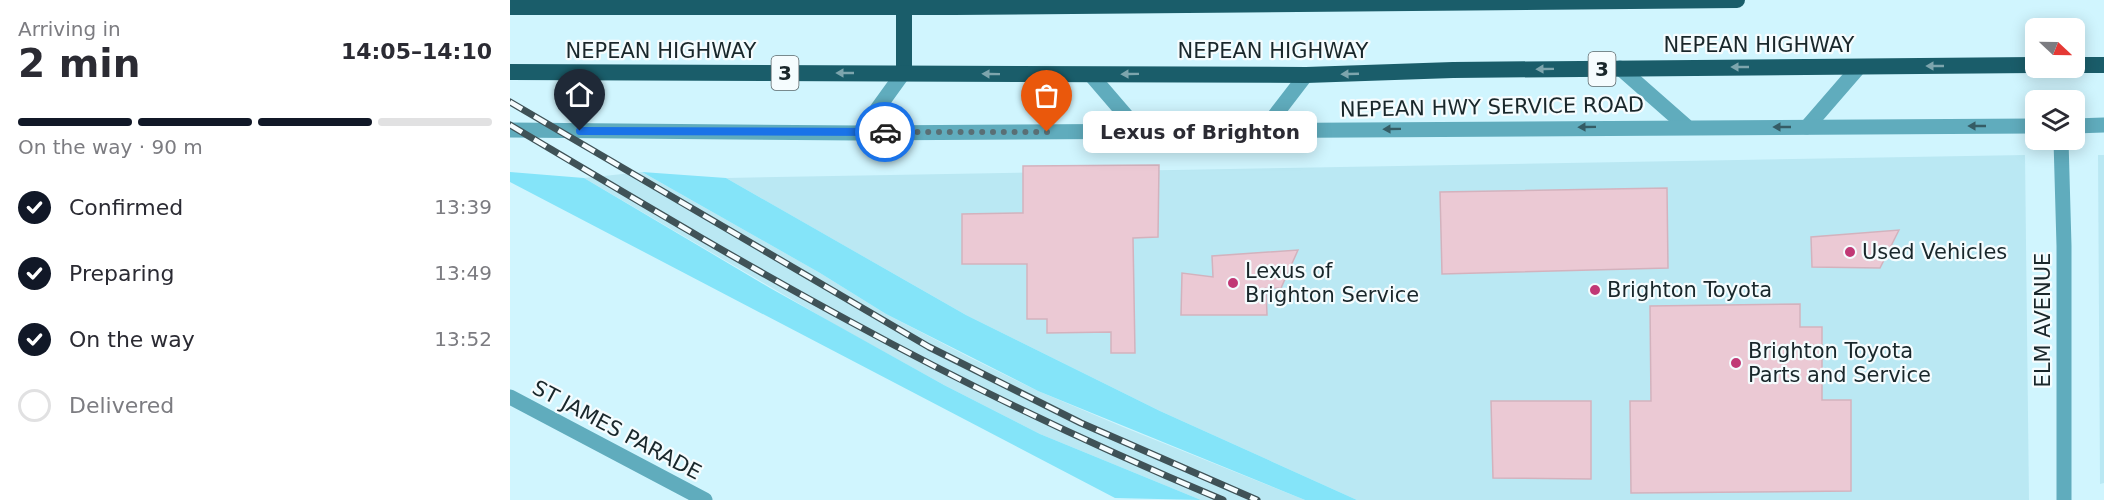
<!DOCTYPE html>
<meta charset="utf-8">
<style>
body{margin:0;font-family:"DejaVu Sans",sans-serif;background:#f7f7f7;color:#2b2b33;height:100vh;display:flex;flex-direction:column;font-size:22px;white-space:nowrap}
*{box-sizing:border-box;margin:0}
p{font-size:20px;color:#7c7c81}
.icon{flex:none;width:33px;height:33px;fill:none;stroke:currentColor;stroke-width:2;stroke-linecap:round;stroke-linejoin:round}
.map{position:relative;flex:1;overflow:hidden}
.side{display:flex;flex-direction:column;background:#fff;width:510px}
.side>*{flex:none}
.needle{width:39px;rotate:112deg}
.tools{position:absolute;left:1515px;top:18px;display:grid;gap:12px}
.tools a{display:grid;place-items:center;width:60px;height:60px;border-radius:9px;background:#fff;box-shadow:0 3px 15px #0003;font-size:30px}
.pin{position:absolute;display:grid;place-items:center;width:51px;height:51px;color:#fff;margin:-62px -26px;border-radius:50% 50% 50% 0;rotate:-45deg;box-shadow:0 0 6px #0007}
.pin .icon{rotate:45deg}
.courier{position:absolute;display:grid;place-items:center;width:60px;height:60px;margin:-30px;border:4px solid #1a73e8;border-radius:50%;background:#fff;color:#222;box-shadow:0 2px 8px #0007}
.bubble{position:absolute;height:42px;border-radius:9px;background:#fff;box-shadow:0 3px 15px #0003;font-size:20px;font-weight:700;line-height:42px;text-align:center}
.overview em{font-style:normal;font-weight:700}
.overview div{display:flex;flex-direction:column-reverse}
.overview{display:flex;align-items:center;justify-content:space-between;height:102px;padding:0 18px}
h1{font-size:39px;font-weight:700;line-height:45px}
.bar{display:grid;grid-template-columns:repeat(4,1fr);gap:9px 6px;align-content:center;height:72px;padding:0 18px}
.bar i{height:8px;border-radius:4px;background:#e1e1e2}
.bar .on{background:#111827}
.bar p{grid-column:span 4}
ol{padding:0 18px;list-style:none}
li{display:flex;align-items:center;gap:18px;height:66px}
li p{margin-inline-start:auto}
li .icon{padding:6px;border-radius:50%;background:#111827;color:#fff;stroke-width:4}
li:last-child{color:#7c7c81}
li i{width:33px;height:33px;border:3px solid #e1e1e2;border-radius:50%}
main{display:flex;flex:1;min-height:0}
.map>svg:first-child{display:block}
</style>
<main>
<section class="side">
<div class="overview"><div><h1>2 min</h1><p>Arriving in</p></div><em>14:05–14:10</em></div>
<div class="bar"><i class="on"></i><i class="on"></i><i class="on"></i><i></i><p>On the way · 90 m</p></div>
<ol>
<li><svg class="icon" aria-label="check" viewBox="0 0 24 24"><path d="M5 12l5 5 9-10"/></svg>Confirmed<p>13:39</p></li>
<li><svg class="icon" aria-label="check" viewBox="0 0 24 24"><path d="M5 12l5 5 9-10"/></svg>Preparing<p>13:49</p></li>
<li><svg class="icon" aria-label="check" viewBox="0 0 24 24"><path d="M5 12l5 5 9-10"/></svg>On the way<p>13:52</p></li>
<li><i></i>Delivered</li>
</ol>
</section>
<div class="map">
<svg width="1594" height="500" viewBox="0 0 1594 500">
<rect width="100%" height="100%" fill="#d0f5fe"/>
<g fill="#bae8f3">
<path d="M1515,155L1519,500H847L650,411L456,315L216,178Z"/>
<path d="M1588,155H1594V483L1590,484Z"/>
<path d="M132,172L310,273L376,314L459,357L528,391L613,427L795,500H691L530,434L434,385L322,323L74,178Z"/>
</g>
<g fill="#84e4f9">
<path d="M0,172L74,178L260,288L434,385L530,434L691,500L605,498L0,182Z"/>
<path d="M132,172L216,178L456,315L650,411L847,500H795L528,391L376,314L310,273Z"/>
</g>
<g fill="#ebc9d4" stroke="#d3b2bd" stroke-width="1.5">
<path d="M649,165L648,237L623,238L625,353H601V332L537,333V319H517V264H452V214L513,213V166Z"/>
<path d="M1157,188L1158,268L932,274L930,192Z"/>
<path d="M1389,230L1370,268L1302,267L1301,237Z"/>
<path d="M788,250L771,288H756L757,315H671L672,273L703,277L702,256Z"/>
<path d="M1290,304V327H1312V400H1341V491L1121,493L1120,401H1141L1140,306Z"/>
<path d="M981,401H1081V479L983,478Z"/>
</g>
<g fill="none" stroke-linecap="round" stroke-linejoin="round">
<g stroke="#60acbd" stroke-width="15">
<path d="M1110,68L1176,126"/>
<path d="M581,75L630,132"/>
<path d="M1564,126L1594,125"/>
<path d="M1297,127L1349,67"/>
<path d="M0,130L350,133L1526,126"/>
<path d="M753,131L796,75"/>
<path d="M350,133L394,72"/>
<path d="M1551,140L1554,246V500"/>
<path d="M0,397L195,500"/>
</g>
<g stroke="#1a5d6a" stroke-width="16">
<path d="M394,6V72"/>
<path d="M0,7H444L1227,0"/>
<path d="M1564,65H1594"/>
<path d="M0,72L796,75L943,70L1526,65"/>
</g>
<defs>
<g id="rail">
<path d="M0,102L419,347L571,423L747,500"/>
<path d="M0,125C113,192 226,260 341,322C462,388 586,447 713,500"/>
</g>
</defs>
<use href="#rail" stroke="#3f5257" stroke-width="7"/>
<use href="#rail" stroke="#f5fcfe" stroke-width="4.5" stroke-dasharray="14" stroke-linecap="butt"/>
</g>
<defs><path id="oneway-solid" d="M-6-.8H1V-3.2L6.5 0L1 3.2V.8H-6Z" transform="scale(1.5)"/></defs>
<g fill="#7da5ad">
<use href="#oneway-solid" transform="translate(1425 66) rotate(180)"/>
<use href="#oneway-solid" transform="translate(1230 67) rotate(180)"/>
<use href="#oneway-solid" transform="translate(1035 69) rotate(179)"/>
<use href="#oneway-solid" transform="translate(335 73) rotate(180)"/>
<use href="#oneway-solid" transform="translate(481 74) rotate(-179)"/>
<use href="#oneway-solid" transform="translate(620 74) rotate(179)"/>
<use href="#oneway-solid" transform="translate(840 74) rotate(178)"/>
</g>
<g fill="#355c65">
<use href="#oneway-solid" transform="translate(1467 126) rotate(180)"/>
<use href="#oneway-solid" transform="translate(1077 127) rotate(179)"/>
<use href="#oneway-solid" transform="translate(1272 127) rotate(-180)"/>
<use href="#oneway-solid" transform="translate(882 129) rotate(179)"/>
</g>
<g fill="none" stroke-linecap="round" stroke-linejoin="round">
<path stroke="#596f75" stroke-width="6" stroke-dasharray="0 10.8" d="M375,132H537"/>
<path stroke="#1a73e8" stroke-width="8" d="M70,131L375,132"/>
</g>
<g fill="#c13875" stroke="#f5fcfe" stroke-width="2">
<circle cx="1340" cy="252" r="6"/>
<circle cx="723" cy="283" r="6"/>
<circle cx="1085" cy="290" r="6"/>
<circle cx="1226" cy="363" r="6"/>
</g>
<g text-anchor="middle" stroke-width="4.5" stroke-linejoin="round" paint-order="stroke">
<g fill="#f5fcfe" stroke="#5b676a" stroke-width="1.5">
<rect x="1078.5" y="52" width="27" height="34" rx="4.5"/>
<rect x="261.5" y="56" width="27" height="34" rx="4.5"/>
</g>
<g font-size="20" font-weight="bold" fill="#19272b">
<text x="1092" y="76">3</text>
<text x="275" y="80">3</text>
</g>
<g font-size="21" fill="#19272b" stroke="#f5fcfe">
<text x="1249" y="52">NEPEAN HIGHWAY</text>
<text x="151" y="58">NEPEAN HIGHWAY</text>
<text x="763" y="58">NEPEAN HIGHWAY</text>
<text transform="translate(982 107) rotate(-1)" y="7">NEPEAN HWY SERVICE ROAD</text>
<text transform="translate(1533 320) rotate(-90)" y="7">ELM AVENUE</text>
<text transform="translate(107 430) rotate(28)" y="7">ST JAMES PARADE</text>
</g>
<g font-size="21" fill="#19272b" stroke="#f5fcfe" text-anchor="start">
<text x="1352" y="259">Used Vehicles</text>
<text x="735" y="278">Lexus of<tspan x="735" dy="24">Brighton Service</tspan></text>
<text x="1097" y="297">Brighton Toyota</text>
<text x="1238" y="358">Brighton Toyota<tspan x="1238" dy="24">Parts and Service</tspan></text>
</g>
</g>
</svg>
<div class="tools">
<a><svg class="needle" viewBox="-14 -14 28 28"><path d="M0-13l5 13h-10z" fill="#e53935"/><path d="M0 13l5-13h-10z" fill="#7c7c81"/></svg></a>
<a><svg class="icon" aria-label="layers" viewBox="0 0 24 24"><path d="M12 4l9 5-9 5-9-5zM3 14l9 5 9-5"/></svg></a>
</div>
<div class="pin" style="left:537px;top:132px;background:#ea580c"><svg class="icon" aria-label="bag" viewBox="0 0 24 24"><path d="M5 8h14l-1 12H6zM9 8a3 3 0 0 1 6 0"/></svg></div>
<div class="pin" style="left:70px;top:131px;background:#1f2937"><svg class="icon" aria-label="home" viewBox="0 0 24 24"><path d="M3 11l9-7 9 7M6 9v11h12V9"/></svg></div>
<div class="courier" style="left:375px;top:132px"><svg class="icon" aria-label="car" viewBox="0 0 24 24"><path d="M5 17H2v-5l4-1 3-4h7l3 4 3 1v5h-3M9 17h6M6 11h13"/><circle cx="7" cy="17" r="2"/><circle cx="17" cy="17" r="2"/></svg></div>
<div class="bubble" style="left:573px;top:111px;width:234px">Lexus of Brighton</div>
</div>
</main>
